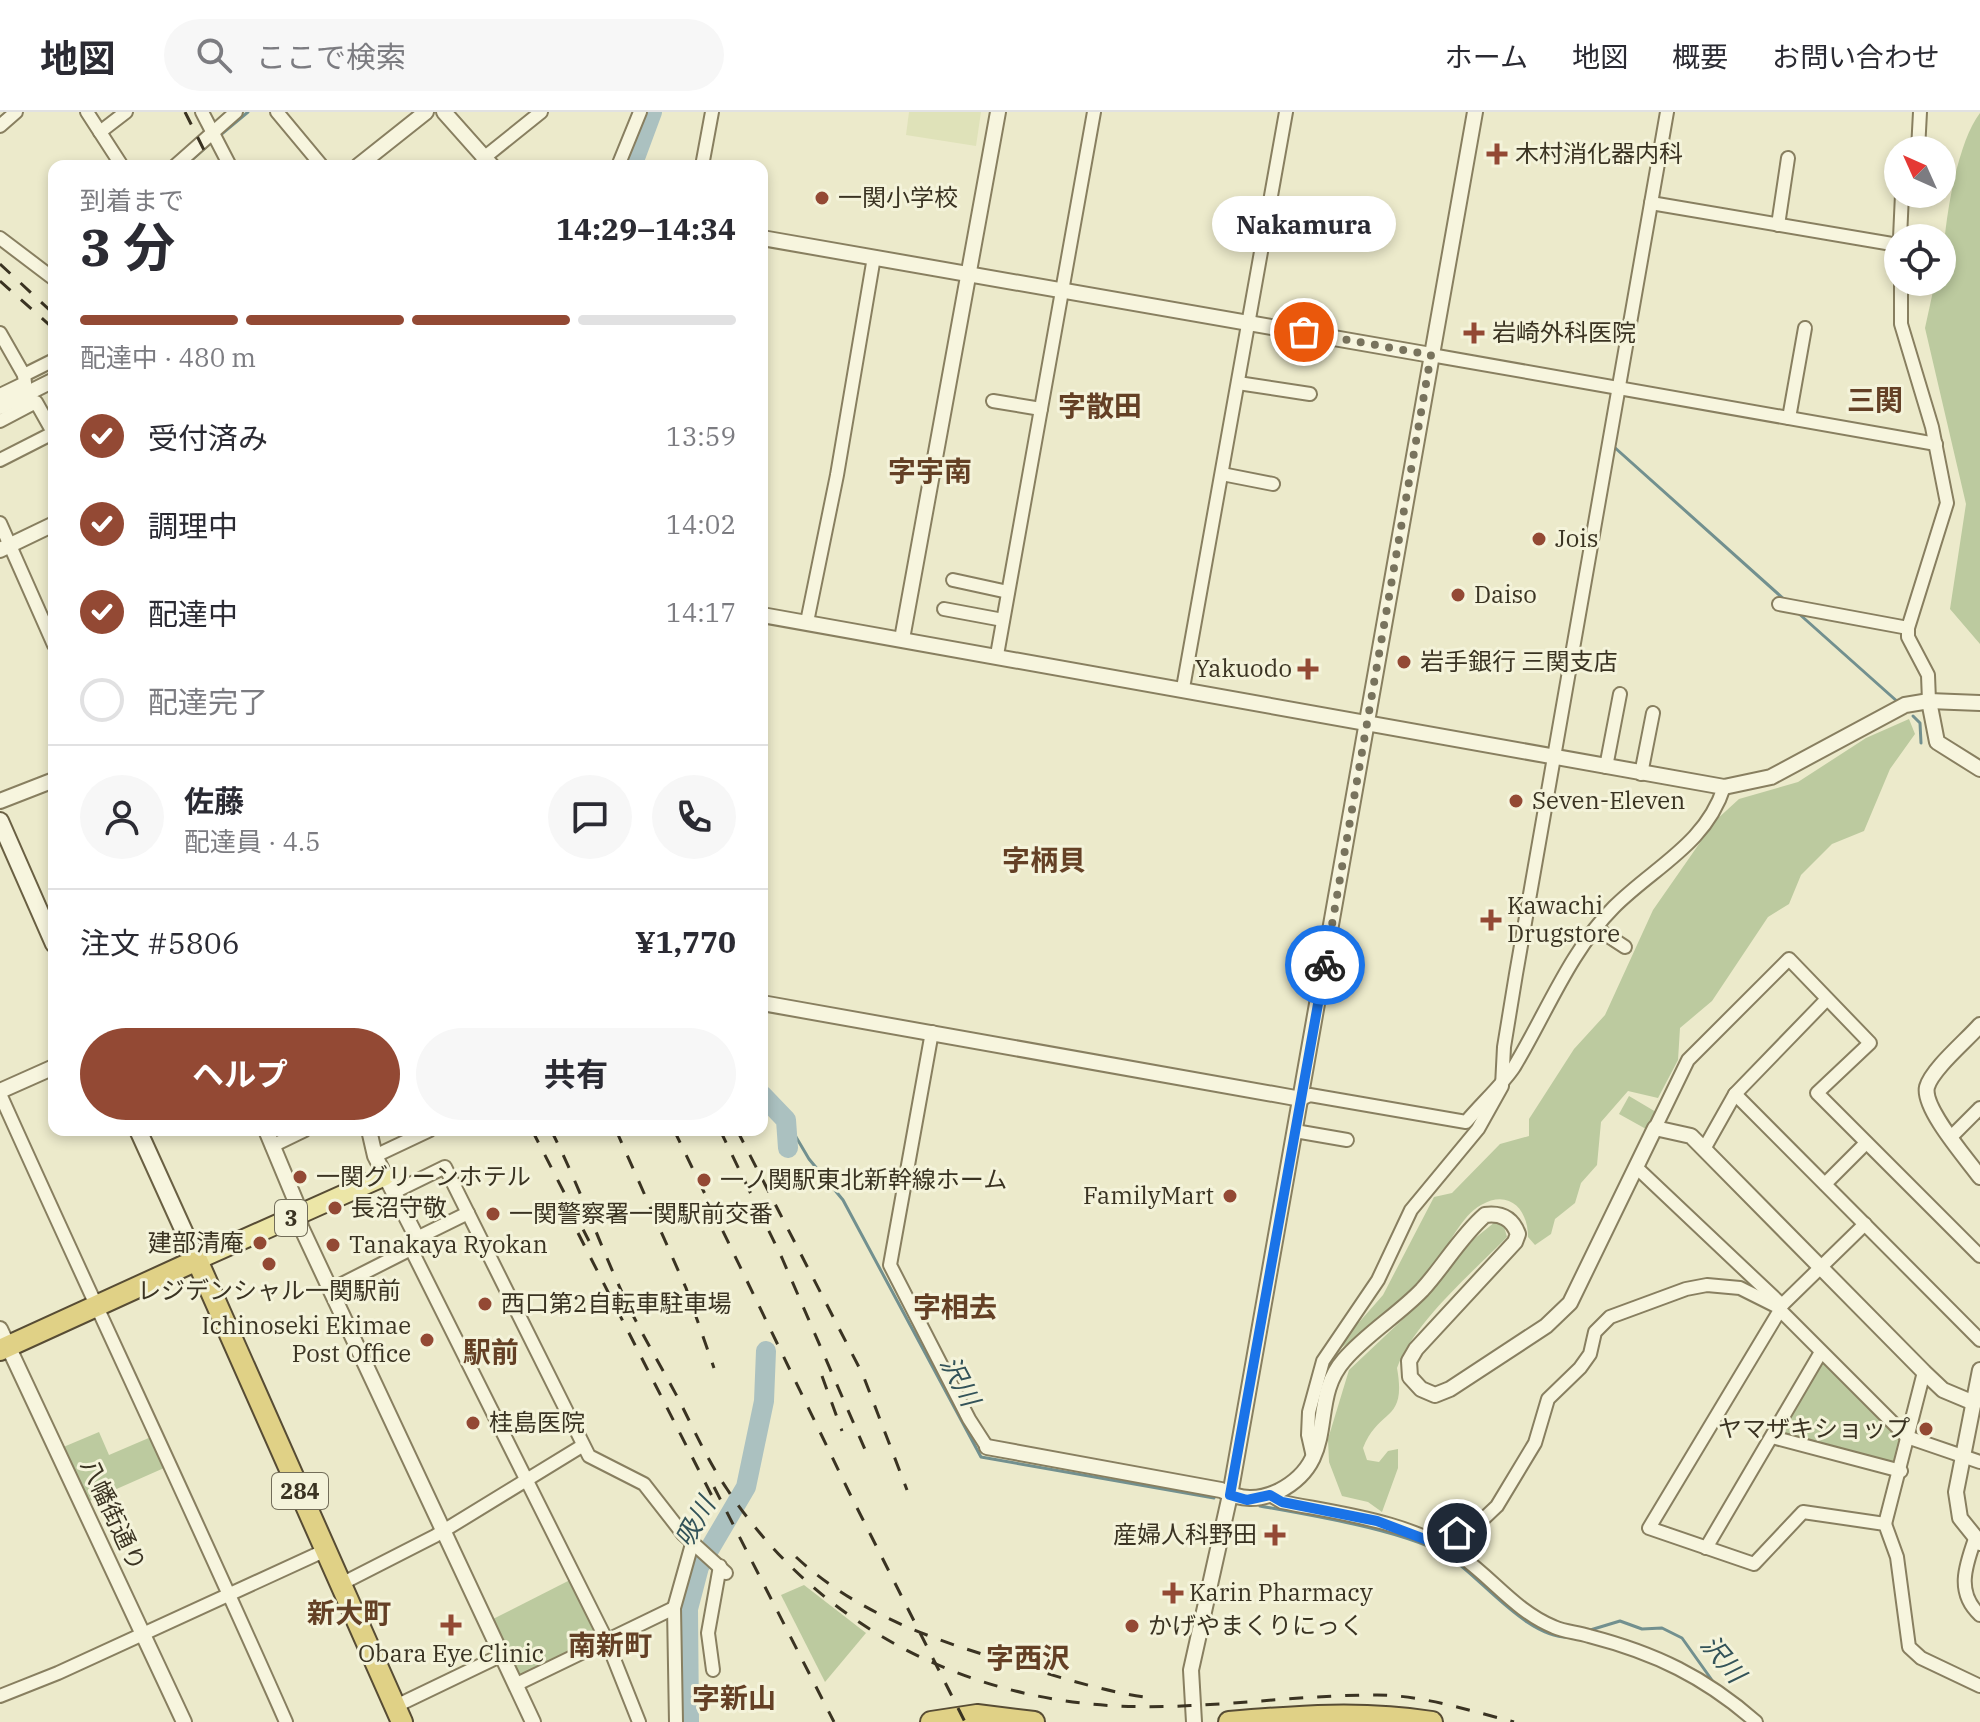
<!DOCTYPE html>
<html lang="ja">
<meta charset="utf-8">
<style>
body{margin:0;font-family:"IBM Plex Serif","Noto Sans JP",serif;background:#f7f7f7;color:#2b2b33;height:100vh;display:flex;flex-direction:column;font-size:30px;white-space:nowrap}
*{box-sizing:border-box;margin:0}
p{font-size:26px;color:#7c7c81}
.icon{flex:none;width:44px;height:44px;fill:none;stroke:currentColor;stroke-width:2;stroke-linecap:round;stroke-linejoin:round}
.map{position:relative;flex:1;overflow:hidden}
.panel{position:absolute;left:48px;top:48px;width:720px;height:976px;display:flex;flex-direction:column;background:#fff;border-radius:16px;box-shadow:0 4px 12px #0003}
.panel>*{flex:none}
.needle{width:52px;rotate:315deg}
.tools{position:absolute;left:1884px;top:24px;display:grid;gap:16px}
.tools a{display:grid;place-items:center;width:72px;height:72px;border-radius:50%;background:#fff;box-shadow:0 4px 12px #0003;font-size:40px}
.pin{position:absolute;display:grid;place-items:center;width:68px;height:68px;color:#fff;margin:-34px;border:4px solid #fff;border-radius:50%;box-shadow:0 2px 8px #0007}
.courier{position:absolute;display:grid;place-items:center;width:80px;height:80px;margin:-40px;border:6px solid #1a73e8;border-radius:50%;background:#fff;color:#222;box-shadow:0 2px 10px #0007}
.bubble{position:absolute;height:56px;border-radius:28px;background:#fff;box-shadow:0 4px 12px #0003;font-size:26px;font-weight:700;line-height:56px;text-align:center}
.summary em{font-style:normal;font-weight:700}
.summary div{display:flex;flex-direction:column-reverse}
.summary{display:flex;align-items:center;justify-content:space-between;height:136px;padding:0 32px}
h1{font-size:52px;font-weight:700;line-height:60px}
.bar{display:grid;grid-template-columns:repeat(4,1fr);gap:12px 8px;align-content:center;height:96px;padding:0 32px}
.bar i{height:10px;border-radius:6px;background:#e1e1e2}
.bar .current{background:#934934}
.bar p{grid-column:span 4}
.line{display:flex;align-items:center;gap:20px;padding:0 32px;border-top:2px solid #e1e1e2}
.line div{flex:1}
.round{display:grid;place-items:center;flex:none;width:84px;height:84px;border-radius:42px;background:#f7f7f7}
ol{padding:0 32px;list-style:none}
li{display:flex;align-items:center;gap:24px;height:88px}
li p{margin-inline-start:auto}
li .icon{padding:8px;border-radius:50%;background:#934934;color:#fff;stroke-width:4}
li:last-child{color:#7c7c81}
li i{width:44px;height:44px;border:4px solid #e1e1e2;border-radius:50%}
.primary-button{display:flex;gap:16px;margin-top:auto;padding:16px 32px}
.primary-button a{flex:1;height:92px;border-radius:48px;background:#934934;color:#fff;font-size:32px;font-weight:700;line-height:92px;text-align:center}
.primary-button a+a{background:#f7f7f7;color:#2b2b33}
header{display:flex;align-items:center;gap:48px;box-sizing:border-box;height:112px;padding:0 40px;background:#fff;border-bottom:2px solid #e1e1e2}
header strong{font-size:38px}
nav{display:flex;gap:44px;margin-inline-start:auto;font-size:28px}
.search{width:560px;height:72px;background:#f7f7f7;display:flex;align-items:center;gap:20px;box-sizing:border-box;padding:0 28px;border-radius:44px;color:#7c7c81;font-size:30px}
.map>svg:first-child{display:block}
</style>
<header>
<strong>地図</strong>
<div class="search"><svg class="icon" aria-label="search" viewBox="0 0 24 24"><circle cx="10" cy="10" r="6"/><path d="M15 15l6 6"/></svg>ここで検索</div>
<nav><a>ホーム</a><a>地図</a><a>概要</a><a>お問い合わせ</a></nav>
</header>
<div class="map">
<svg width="1980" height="1610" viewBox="0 0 1980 1610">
<rect width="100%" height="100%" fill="#eceacb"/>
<path fill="#dfe2b9" d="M909,0H981L976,34L906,23Z"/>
<g fill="#bcca9f">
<path d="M1980,1V532L1950,497L1966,392L1925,216L1935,170H1942C1942,126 1954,35 1980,1Z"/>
<path d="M1909,607L1915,622L1890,657L1864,719L1832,732L1801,763L1789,792L1768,805L1712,889L1680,916L1678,948L1658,986L1628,979L1601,1010L1597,1053L1581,1071L1575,1091L1555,1107L1551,1122L1535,1133L1528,1125C1528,1097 1509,1077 1481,1093C1461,1104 1449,1134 1435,1151C1413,1178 1369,1219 1339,1237L1340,1232L1383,1183L1434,1085L1452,1081L1500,1032L1529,1024V1007L1574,937L1605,903L1653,798L1715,709L1739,687L1798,670L1866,626Z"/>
<path d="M1629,984L1656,1000L1646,1017L1619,1002Z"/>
<path d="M1495,1110L1503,1111L1507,1125C1472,1161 1414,1210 1397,1256C1407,1311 1379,1295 1363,1336L1367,1348L1379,1350L1388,1339L1398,1337V1356L1382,1400L1368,1390L1342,1384L1329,1350L1328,1327L1349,1258L1419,1192L1474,1127Z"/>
<path d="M1827,1250L1903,1329L1895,1351L1781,1325L1777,1320L1819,1251Z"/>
<path d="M99,1320L109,1343L151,1325L164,1356L85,1391L61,1336Z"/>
<path d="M570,1468L598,1525L519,1565L491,1508Z"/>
<path d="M804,1473L866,1521L825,1570L781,1483Z"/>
</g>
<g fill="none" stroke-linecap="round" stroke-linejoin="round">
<g stroke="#72908f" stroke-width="3">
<path d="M218,25L248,0"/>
<path d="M185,54L212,30"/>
<path d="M1613,334L1786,489"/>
<path d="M1797,500L1899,591"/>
<path d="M1913,604L1920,611L1921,631"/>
<path d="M786,1008L809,1047L843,1088L981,1345L1214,1386"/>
<path d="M1260,1394C1310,1403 1410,1419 1451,1446C1484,1469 1530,1529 1572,1525"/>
<path d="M1587,1519L1620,1509L1642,1517L1662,1516L1682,1526L1714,1571"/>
</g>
<g stroke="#abc1c0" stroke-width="20">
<path d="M632,54L652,0"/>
<path d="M762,983L786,1008L788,1036"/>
<path d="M689,1610L688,1497L699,1455L746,1375L764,1289L766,1239"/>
</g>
<defs>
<g id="minor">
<path d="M87,0L122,54"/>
<path d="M202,0L230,54"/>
<path d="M277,0L322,54"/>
<path d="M0,14L16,0"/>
<path d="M100,20L126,0"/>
<path d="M1918,38L1920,0"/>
<path d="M175,54L236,0"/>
<path d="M480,54L485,45L541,0"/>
<path d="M618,54L640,0"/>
<path d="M702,54L712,0"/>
<path d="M1651,91L1898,133"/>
<path d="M1778,113L1788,46"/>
<path d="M0,126L54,167"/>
<path d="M1900,126L1902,82"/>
<path d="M1901,170V212L1932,315L1947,391L1908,516V525L1928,563L1929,589"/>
<path d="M0,221L24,263L54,248"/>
<path d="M1431,243L1936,332"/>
<path d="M1238,271L1310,282"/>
<path d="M0,283L25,271L24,263"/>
<path d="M993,289L1041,297"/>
<path d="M1789,306L1805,216"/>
<path d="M0,309L36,290L54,322"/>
<path d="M0,348L53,321"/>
<path d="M1222,362L1273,372"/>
<path d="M0,411L54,533"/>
<path d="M953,468L1008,480"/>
<path d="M1779,492L1908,516"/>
<path d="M944,497L1003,508"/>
<path d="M807,510L837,363L874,145"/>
<path d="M997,543L1094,0"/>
<path d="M1183,576L1286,0"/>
<path d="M1606,655L1620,582"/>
<path d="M1641,662L1653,601"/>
<path d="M1596,816L1625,835"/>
<path d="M932,920L890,1153L969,1307L987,1335"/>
<path d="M0,982C94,1192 193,1399 286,1610"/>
<path d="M1735,982L1980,1228"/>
<path d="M1301,987L1310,983L1466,1010C1480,993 1503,972 1514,955C1546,902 1570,839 1614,795C1654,755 1706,732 1724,675"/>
<path d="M1655,1016L1688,948L1789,847L1870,931L1817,981L1980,1144"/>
<path d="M1295,1019L1347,1028"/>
<path d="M1951,1025L1980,996"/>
<path d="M272,1034L305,1018"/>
<path d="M1704,1037L1735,982L1827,887"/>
<path d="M375,1044L430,1018"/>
<path d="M1636,1055L1782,1193L1780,1198L1907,1325L1980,1350"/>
<path d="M1825,1072L1866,1031"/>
<path d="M394,1080L445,1055L589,1344L644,1372L683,1422L726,1461"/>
<path d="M468,1101L417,1126L411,1137L606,1527L639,1610"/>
<path d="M332,1177L411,1137"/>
<path d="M1782,1193L1865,1112"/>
<path d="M1780,1198L1649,1416L1754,1452L1803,1400L1885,1412L1897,1445L1909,1535L1921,1546L1980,1574"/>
<path d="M1772,1325L1901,1359"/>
<path d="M1313,1345L1308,1323L1309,1300L1323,1249L1378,1168L1411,1098L1478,1017L1502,974L1504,935L1516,862L1667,0"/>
<path d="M1270,1383L1282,1390C1342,1402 1409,1409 1462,1445C1494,1468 1517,1500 1554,1515C1565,1520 1577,1520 1589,1524C1655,1541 1705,1565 1756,1610"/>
<path d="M1885,1412L1924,1260"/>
<path d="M1975,1427C1965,1455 1956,1481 1980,1503"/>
<path d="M1435,1431L1479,1411L1497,1394L1535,1331L1548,1287L1580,1256L1590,1242L1595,1220L1610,1205L1686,1177L1707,1173L1740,1176L1780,1196"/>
<path d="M1706,1436L1821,1240"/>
<path d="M341,1472L435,1424L582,1334"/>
<path d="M713,1558L708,1521L720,1454"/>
<path d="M517,1572L674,1496"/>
<path d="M0,1584L58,1561L326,1438"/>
<path d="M396,1594L502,1543"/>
<path d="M676,1610L674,1496L692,1432"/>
</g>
<g id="tertiary">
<path d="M444,0L492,54"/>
<path d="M358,54L426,0"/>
<path d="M762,126L1431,243"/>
<path d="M0,295L54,268"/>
<path d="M0,438L54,412"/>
<path d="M762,503L1724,675L1771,665L1905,593L1929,589L1980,591"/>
<path d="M902,527L998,0"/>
<path d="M1929,589L1937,630L1980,657"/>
<path d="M0,689L54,668"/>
<path d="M762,891L1301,987"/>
<path d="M1980,913C1967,928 1932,957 1927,975C1922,996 1967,1047 1980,1065"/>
<path d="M0,979L54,955"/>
<path d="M266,1018L296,1090L301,1115L533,1610"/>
<path d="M369,1018L375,1044L417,1126"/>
<path d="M0,1217L184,1610"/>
<path d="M1980,1258L1956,1380L1960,1406L1980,1431"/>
<path d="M987,1335L1221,1378C1241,1388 1258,1389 1279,1379C1341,1347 1307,1290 1344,1248C1366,1222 1398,1203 1422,1178C1444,1154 1460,1125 1485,1103C1501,1101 1512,1106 1518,1122L1515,1130L1416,1237L1409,1249L1410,1265L1421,1277L1435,1283L1450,1277L1546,1214L1570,1191L1655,1016L1691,1024L1924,1260L1943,1278L1974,1291"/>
<path d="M1194,1610L1191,1558L1230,1383L1475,0"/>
</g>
<g id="secondary">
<path d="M0,709L54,832"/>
<path d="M138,1018L197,1148"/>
</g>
<path id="primary" d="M197,1148L385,1064"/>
<g id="trunk">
<path d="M0,1238L197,1148L402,1610"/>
<path d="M931,1610L977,1603L1034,1610"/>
<path d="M1229,1610C1298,1604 1363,1599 1432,1610"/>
</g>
</defs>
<use href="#minor" stroke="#887f60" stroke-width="16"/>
<use href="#tertiary" stroke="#887f60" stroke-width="18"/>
<use href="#secondary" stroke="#6a6043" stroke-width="20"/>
<use href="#primary" stroke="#574c34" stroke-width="22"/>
<use href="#trunk" stroke="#574c34" stroke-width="24"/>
<use href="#minor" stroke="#f7f5de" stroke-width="12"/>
<use href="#tertiary" stroke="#f7f5de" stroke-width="14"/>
<use href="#secondary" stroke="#f7f5de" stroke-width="16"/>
<use href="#primary" stroke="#ece6a7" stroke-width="18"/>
<use href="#trunk" stroke="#e0d186" stroke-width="20"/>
<g stroke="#3a3322" stroke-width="3" stroke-dasharray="14 14" stroke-linecap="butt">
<path d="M185,0L212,54"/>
<path d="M0,152L54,202"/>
<path d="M0,169L54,217"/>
<path d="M532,1018L589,1129"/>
<path d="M551,1018C579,1073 599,1131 625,1187C641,1221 661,1254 679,1288C694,1318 708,1349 727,1377C815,1510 959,1586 1117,1594C1204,1598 1290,1583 1377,1583C1422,1583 1471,1599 1514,1610"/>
<path d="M616,1018L686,1176L714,1256"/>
<path d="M674,1018L849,1380L965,1610"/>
<path d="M720,1018L782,1146L870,1349"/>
<path d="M737,1018L863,1263L907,1378"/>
<path d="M578,1121L714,1388"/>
<path d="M822,1264L842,1319"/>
<path d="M714,1375L834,1610"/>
<path d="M796,1445C861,1505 942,1531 1026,1555C1065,1567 1104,1579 1144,1585"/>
</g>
</g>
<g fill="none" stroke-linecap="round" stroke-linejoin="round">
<path stroke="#78735d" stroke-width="8" stroke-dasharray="0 14.4" d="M1304,220L1431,243L1325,853"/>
<path stroke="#1a73e8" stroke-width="10" d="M1325,853L1230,1383L1247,1388L1270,1383L1282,1390L1377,1409L1435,1431L1457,1421"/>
</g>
<g fill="#934934" stroke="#f4f3da" stroke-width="3">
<path d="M1493 30h8v8h8v8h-8v8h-8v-8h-8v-8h8z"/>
<circle cx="822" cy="86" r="8"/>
<path d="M1470 209h8v8h8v8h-8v8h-8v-8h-8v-8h8z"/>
<circle cx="1539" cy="427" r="8"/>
<circle cx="1458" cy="483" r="8"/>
<circle cx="1404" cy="550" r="8"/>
<path d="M1304 545h8v8h8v8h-8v8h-8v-8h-8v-8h8z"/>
<circle cx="1516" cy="689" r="8"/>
<path d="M1487 796h8v8h8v8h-8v8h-8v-8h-8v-8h8z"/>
<circle cx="300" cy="1065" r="8"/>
<circle cx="704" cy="1068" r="8"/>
<circle cx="1230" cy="1084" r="8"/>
<circle cx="335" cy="1096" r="8"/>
<circle cx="493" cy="1102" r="8"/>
<circle cx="260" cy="1131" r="8"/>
<circle cx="333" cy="1133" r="8"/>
<circle cx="269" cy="1152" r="8"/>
<circle cx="485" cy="1192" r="8"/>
<circle cx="427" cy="1228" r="8"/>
<circle cx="473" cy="1311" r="8"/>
<circle cx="1926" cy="1317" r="8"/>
<path d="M1271 1411h8v8h8v8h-8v8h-8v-8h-8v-8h8z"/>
<path d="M1169 1469h8v8h8v8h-8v8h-8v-8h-8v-8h8z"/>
<path d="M447 1501h8v8h8v8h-8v8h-8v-8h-8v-8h8z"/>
<circle cx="1132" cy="1514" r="8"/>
</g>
<g text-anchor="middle" stroke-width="6" stroke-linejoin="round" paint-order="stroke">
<g fill="#f4f3da" stroke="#726d59" stroke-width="2">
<rect x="275" y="1088" width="32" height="36" rx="6"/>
<rect x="272" y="1361" width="56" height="36" rx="6"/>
</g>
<g font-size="22" font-weight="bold" fill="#3a3322">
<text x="291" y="1114">3</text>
<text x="300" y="1387">284</text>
</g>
<g font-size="24" fill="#3a3322" stroke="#f4f3da" text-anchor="start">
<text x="1515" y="50">木村消化器内科</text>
<text x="838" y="94">一関小学校</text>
<text x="1492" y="229">岩崎外科医院</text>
<text x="1555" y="435">Jois</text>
<text x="1474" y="491">Daiso</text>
<text x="1420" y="558">岩手銀行 三関支店</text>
<text x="1292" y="565" text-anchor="end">Yakuodo</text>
<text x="1532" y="697">Seven-Eleven</text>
<text x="1507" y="802">Kawachi<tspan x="1507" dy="28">Drugstore</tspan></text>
<text x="316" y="1073">一関グリーンホテル</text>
<text x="720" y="1076">一ノ関駅東北新幹線ホーム</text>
<text x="1214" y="1092" text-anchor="end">FamilyMart</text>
<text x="351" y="1104">長沼守敬</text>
<text x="509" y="1110">一関警察署一関駅前交番</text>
<text x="244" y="1139" text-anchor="end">建部清庵</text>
<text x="349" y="1141">Tanakaya Ryokan</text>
<text x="269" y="1187" text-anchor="middle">レジデンシャル一関駅前</text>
<text x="501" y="1200">西口第2自転車駐車場</text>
<text x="411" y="1222" text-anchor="end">Ichinoseki Ekimae<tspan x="411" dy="28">Post Office</tspan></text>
<text x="489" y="1319">桂島医院</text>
<text x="1910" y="1325" text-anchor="end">ヤマザキショップ</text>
<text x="1257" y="1431" text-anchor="end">産婦人科野田</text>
<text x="1189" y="1489">Karin Pharmacy</text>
<text x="1148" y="1522">かげやまくりにっく</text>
<text x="451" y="1550" text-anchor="middle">Obara Eye Clinic</text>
</g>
<g font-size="24" fill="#3a3322" stroke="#f4f3da">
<text transform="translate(113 1403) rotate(65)" y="8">八幡街通り</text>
</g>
<g font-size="26" font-style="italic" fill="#335359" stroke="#f4f3da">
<text transform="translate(960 1269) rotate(62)" y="9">沢川</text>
<text transform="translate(695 1410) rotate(-60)" y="9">吸川</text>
<text transform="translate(1723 1547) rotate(50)" y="9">沢川</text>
</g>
<g font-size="28" font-weight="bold" fill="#644025" stroke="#f4f3da">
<text x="1875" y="298">三関</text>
<text x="1100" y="304">字散田</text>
<text x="930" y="369">字宇南</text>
<text x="1044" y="758">字柄貝</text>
<text x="955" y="1205">字相去</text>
<text x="491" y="1250">駅前</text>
<text x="349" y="1511">新大町</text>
<text x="610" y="1543">南新町</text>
<text x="1028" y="1556">字西沢</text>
<text x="734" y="1596">字新山</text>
</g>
</g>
</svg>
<div class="tools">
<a><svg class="needle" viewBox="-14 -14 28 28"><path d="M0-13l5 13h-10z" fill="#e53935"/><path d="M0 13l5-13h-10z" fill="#7c7c81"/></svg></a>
<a><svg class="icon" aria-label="locate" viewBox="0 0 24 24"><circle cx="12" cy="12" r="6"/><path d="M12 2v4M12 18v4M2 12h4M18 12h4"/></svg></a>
</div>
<div class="pin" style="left:1304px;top:220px;background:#ea580c"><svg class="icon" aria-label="bag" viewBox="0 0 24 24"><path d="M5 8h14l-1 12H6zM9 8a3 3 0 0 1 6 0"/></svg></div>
<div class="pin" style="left:1457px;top:1421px;background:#1f2937"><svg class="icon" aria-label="home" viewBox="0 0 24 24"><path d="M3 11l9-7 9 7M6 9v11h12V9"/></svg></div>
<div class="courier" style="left:1325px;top:853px"><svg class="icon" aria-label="bike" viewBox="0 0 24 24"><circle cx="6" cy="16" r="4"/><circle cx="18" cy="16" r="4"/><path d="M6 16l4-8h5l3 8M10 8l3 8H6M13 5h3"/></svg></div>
<div class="bubble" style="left:1212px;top:84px;width:184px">Nakamura</div>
<section class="panel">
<div class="summary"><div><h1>3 分</h1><p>到着まで</p></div><em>14:29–14:34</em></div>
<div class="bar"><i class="current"></i><i class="current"></i><i class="current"></i><i></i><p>配達中 · 480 m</p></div>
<ol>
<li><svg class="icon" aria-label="check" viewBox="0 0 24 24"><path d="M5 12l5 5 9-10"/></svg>受付済み<p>13:59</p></li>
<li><svg class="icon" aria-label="check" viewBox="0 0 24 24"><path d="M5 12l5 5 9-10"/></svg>調理中<p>14:02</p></li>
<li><svg class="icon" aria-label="check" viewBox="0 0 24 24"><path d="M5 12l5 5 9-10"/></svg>配達中<p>14:17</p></li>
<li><i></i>配達完了</li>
</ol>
<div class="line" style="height:144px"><a class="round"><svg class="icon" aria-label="person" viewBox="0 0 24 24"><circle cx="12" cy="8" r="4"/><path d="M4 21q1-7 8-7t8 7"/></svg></a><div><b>佐藤</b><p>配達員 · 4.5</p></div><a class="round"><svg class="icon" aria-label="chat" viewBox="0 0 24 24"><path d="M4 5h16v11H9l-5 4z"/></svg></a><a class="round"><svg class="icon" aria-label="phone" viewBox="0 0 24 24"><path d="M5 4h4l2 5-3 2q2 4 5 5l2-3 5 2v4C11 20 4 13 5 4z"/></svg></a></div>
<div class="line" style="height:104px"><div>注文 #5806</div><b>¥1,770</b></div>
<div class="primary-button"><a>ヘルプ</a><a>共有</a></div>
</section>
</div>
